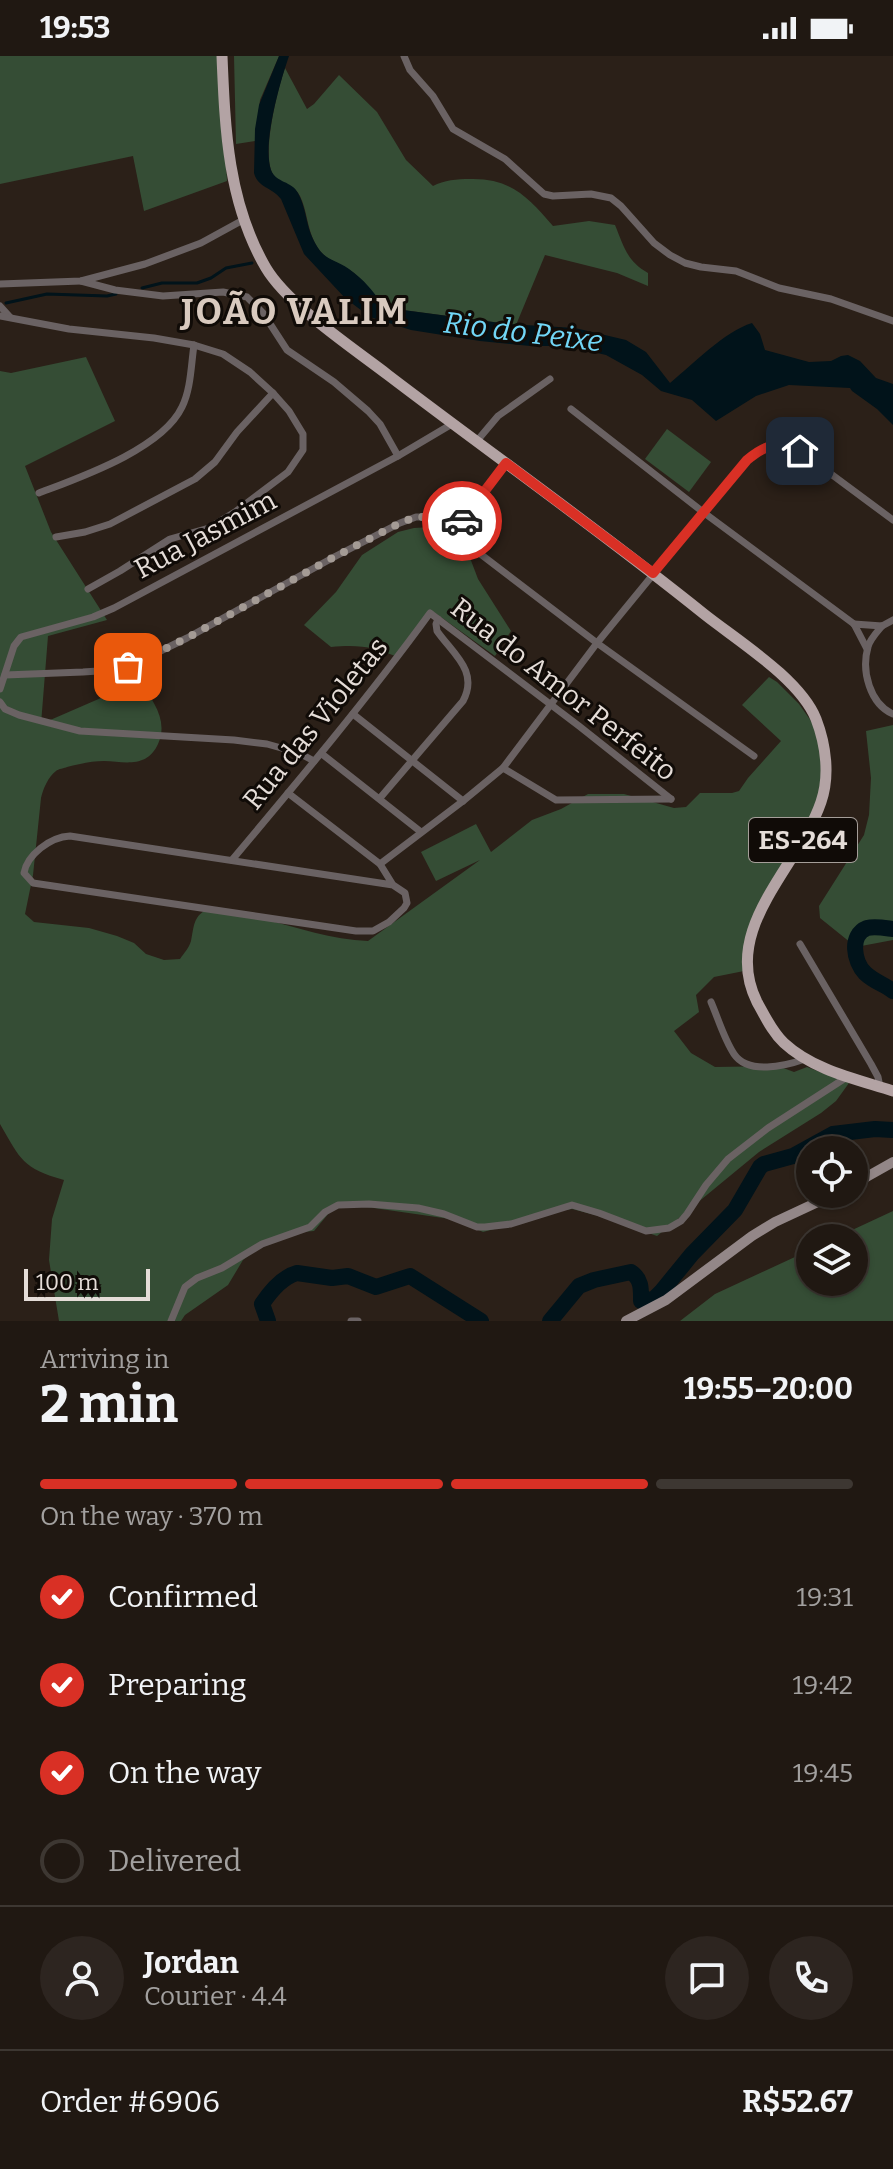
<!DOCTYPE html>
<meta charset="utf-8">
<style>
body{margin:0;font-family:Bitter,serif;background:#2d2520;color:#f1f3f6;height:100vh;display:flex;flex-direction:column;font-size:30px;white-space:nowrap}
*{box-sizing:border-box;margin:0}
p{font-size:26px;color:#a2a09f}
.icon{flex:none;width:44px;height:44px;fill:none;stroke:currentColor;stroke-width:2;stroke-linecap:round;stroke-linejoin:round}
.map{position:relative;height:1265px;overflow:hidden}
.drawer{display:flex;flex-direction:column;background:#201812;flex:1}
.drawer>*{flex:none}
.fabs{position:absolute;left:796px;top:1080px;display:grid;gap:16px}
.fabs a{display:grid;place-items:center;width:72px;height:72px;border-radius:50%;background:#201812;box-shadow:0 2px 6px #0004,0 0 0 2px #3d3732;font-size:40px}
.scale{position:absolute;left:24px;bottom:20px;width:126px;box-sizing:border-box;padding-left:8px;border:4px solid #e5ddd8;border-top:0;font-size:22px;line-height:28px;white-space:nowrap;color:#e5ddd8;-webkit-text-stroke:6px #100b07;paint-order:stroke}
.pin{position:absolute;display:grid;place-items:center;width:68px;height:68px;color:#fff;margin:-34px;border-radius:16px;box-shadow:0 4px 12px #0006}
.courier{position:absolute;display:grid;place-items:center;width:80px;height:80px;margin:-40px;border:6px solid #d93025;border-radius:50%;background:#fff;color:#222;box-shadow:0 2px 10px #0007}
.overview em{font-style:normal;font-weight:700}
.overview div{display:flex;flex-direction:column-reverse}
.overview{display:flex;align-items:center;justify-content:space-between;height:136px;padding:0 40px}
h1{font-size:52px;font-weight:700;line-height:60px}
.bar{display:grid;grid-template-columns:repeat(4,1fr);gap:12px 8px;align-content:center;height:96px;padding:0 40px}
.bar i{height:10px;border-radius:6px;background:#3d3732}
.bar .selected{background:#d93025}
.bar p{grid-column:span 4}
.line{display:flex;align-items:center;gap:20px;padding:0 40px;border-top:2px solid #3d3732}
.line div{flex:1}
.round{display:grid;place-items:center;flex:none;width:84px;height:84px;border-radius:42px;background:#2d2520}
ol{padding:0 40px;list-style:none}
li{display:flex;align-items:center;gap:24px;height:88px}
li p{margin-inline-start:auto}
li .icon{padding:8px;border-radius:50%;background:#d93025;color:#fff;stroke-width:4}
li:last-child{color:#a2a09f}
li i{width:44px;height:44px;border:4px solid #3d3732;border-radius:50%}
.status{display:flex;justify-content:space-between;align-items:center;height:56px;padding:0 40px;background:#201812;direction:ltr}
.status svg{height:22px;fill:currentColor}
.map>svg:first-child{display:block}
</style>
<div class="status"><b>19:53</b><svg viewBox="0 0 49 12"><path d="M0 12V9h3v3zM5 12V6h3v6zM10 12V3h3v9zM15 12V0h3v12zM26 1h20v11H26zM47 4h2v5h-2z"/></svg></div>
<div class="map">
<svg width="893" height="1265" viewBox="0 0 893 1265">
<rect width="100%" height="100%" fill="#2b2018"/>
<g fill="#354d35">
<path d="M0,0H220L227,125L144,155L133,100L0,128Z"/>
<path d="M234,0H279L260,44L255,85L236,88Z"/>
<path d="M285,12L307,53L314,48L339,19L377,56L406,104L433,130C444,124 457,123 470,123C511,122 528,141 553,170L589,165L615,169C624,191 627,205 648,217V230L617,217L545,199L516,269L388,252C372,241 365,223 348,213C333,204 324,204 315,187C307,172 307,154 300,140C294,129 283,129 275,121C259,105 278,32 285,12Z"/>
<path d="M86,301L115,365L25,410L51,476L107,564L48,580L41,668L140,625C152,644 169,664 158,688C147,712 126,706 104,705C92,705 79,708 67,711C65,712 58,713 56,715C48,721 43,733 41,742L33,819L25,858L34,866L89,872L117,880L134,887L146,898L164,904L180,903C184,897 189,892 191,885C194,871 193,861 206,854C225,857 244,860 263,863C297,871 332,884 368,885L480,804L436,825L421,796L476,768L491,796L532,764L561,753L588,738H624L674,752L686,751L700,737H732L739,735L748,722L781,685L742,649L769,621L777,626L799,648L816,672L830,712L831,722L827,744L772,833L744,915L714,921L696,939L699,956L674,975L691,997L715,1011L778,1010L794,1016L807,1011L849,1027L836,1045L821,1057L759,1096L657,1180L603,1161L572,1153L559,1155L534,1163L483,1176L457,1164L367,1151L342,1150L329,1157L314,1175L302,1176L259,1191L243,1204L228,1229L185,1259L181,1265H59L49,1204L52,1163L64,1124C22,1112 21,1104 0,1068V315L11,317Z"/>
<path d="M667,373L711,406L689,436L645,403Z"/>
<path d="M431,471L445,474L460,485L467,494L478,523L511,575L495,600L434,556L400,602C375,591 359,588 331,591L304,569L336,536L362,499L398,476L414,472Z"/>
<path d="M893,669V884L856,891L820,862L819,850L864,779L869,759L871,722L866,675Z"/>
<path d="M893,1155V1265H680L715,1238L810,1194V1226H854V1182H835Z"/>
</g>
<path fill="#01131a" d="M279,0H289C280,26 262,88 271,114C276,127 292,125 298,137C306,151 306,169 313,183C324,206 332,201 349,213C356,218 363,224 368,230C376,238 377,244 388,252L508,268L575,272L626,284L646,296L670,327C692,309 725,275 752,267L760,278L765,294L809,306L831,305L841,300L848,299L860,305L876,322L893,328V369L877,353L852,335L850,332L789,329L756,340L716,365L692,344L661,335L642,319L606,299L567,290H530L480,285L411,274L370,261L345,242L304,198L281,143C272,131 258,132 254,117L255,73L259,49Z"/>
<g fill="none" stroke-linecap="round" stroke-linejoin="round">
<g stroke="#01131a" stroke-width="3">
<path d="M142,232L162,227H197L211,222L226,212L252,207"/>
<path d="M6,247L47,238L107,240L116,238"/>
</g>
<g stroke="#01131a" stroke-width="16">
<path d="M893,873C885,872 875,870 867,872C849,879 854,906 865,917C873,925 885,929 893,935"/>
<path d="M268,1265L262,1248C270,1236 282,1221 297,1217L332,1222L348,1220L376,1231L410,1220L481,1265"/>
<path d="M550,1265L579,1230L594,1224L631,1216C642,1223 641,1234 641,1245L654,1243L661,1236L692,1198L735,1154L760,1111L764,1108L793,1100L833,1078L875,1073L893,1074"/>
</g>
<g stroke="#6a6263" stroke-width="7">
<path d="M404,0L410,14L433,40L453,73L505,103L544,138L553,140L591,138L611,142L621,150L654,187L670,199L685,207L701,211L736,215L779,232L831,243L893,265"/>
<path d="M81,225L115,234L163,240L223,236L247,241L263,257L287,294L334,326L368,355L380,368L398,400"/>
<path d="M0,228L81,225L145,208L201,187L243,164"/>
<path d="M0,250L10,261"/>
<path d="M0,260L69,273L154,282L194,289L223,298L250,316L273,337L289,355L303,378V394L288,416L235,456L209,472L170,483L120,515L88,533"/>
<path d="M571,353L703,456L854,568L867,593"/>
<path d="M476,386L498,360L550,323"/>
<path d="M39,437C81,421 162,393 182,351C191,333 191,309 194,289"/>
<path d="M454,476L506,407"/>
<path d="M56,481L85,476L110,468L195,423L215,406L237,376L273,337"/>
<path d="M854,568L882,570L893,564"/>
<path d="M882,570C877,576 870,583 868,591C861,615 870,648 893,658"/>
<path d="M5,619L83,616L113,614L128,611L187,582L336,500L400,467L416,461H432L597,587L754,700"/>
<path d="M0,633L14,590L21,581L93,561L114,552L398,400L452,368"/>
<path d="M0,646L5,653L19,659L80,675L234,684L267,688L299,697L314,705"/>
<path d="M353,658L463,745"/>
<path d="M322,698L421,776"/>
<path d="M503,712L556,744L671,743"/>
<path d="M288,737L380,808L393,829L405,837L407,847L404,852L389,866L373,875H356L33,827L24,817C27,799 50,781 70,780L393,829"/>
<path d="M380,742L463,645C479,615 453,598 437,575L436,568L438,563"/>
<path d="M232,804C300,723 368,642 430,557L579,670L671,743"/>
<path d="M380,808L463,745L503,712L597,587L747,404C766,388 776,386 800,395L893,464"/>
<path d="M800,888L871,1008L878,1021L880,1031"/>
<path d="M711,946C718,962 724,983 734,998C748,1019 785,1010 805,1003"/>
<path d="M171,1265L185,1231L197,1222L222,1212L262,1188L310,1171L325,1156L338,1149L369,1148L418,1152L444,1158L477,1171H485L511,1168L572,1149L599,1157L646,1175L669,1172L681,1165L687,1158L706,1129L728,1103L768,1072L847,1021"/>
<path d="M351,1265H358"/>
</g>
<g stroke="#938788" stroke-width="10">
<path d="M854,1128L893,1106"/>
<path d="M626,1265L666,1244L752,1180L775,1166L835,1138"/>
</g>
<path stroke="#b3a3a4" stroke-width="11" d="M222,0C225,74 228,147 266,212C288,249 353,292 388,319C493,399 601,475 704,558C738,585 800,623 816,663C826,689 830,720 821,746C799,811 720,872 757,946C765,960 772,976 784,987C813,1014 856,1023 893,1035"/>
</g>
<g fill="none" stroke-linecap="round" stroke-linejoin="round">
<path stroke="#a49b95" stroke-width="8" stroke-dasharray="0 14.4" d="M128,611L187,582L336,500L400,467L416,461H432L454,476L462,465"/>
<path stroke="#d93025" stroke-width="10" d="M462,465L506,407L653,517L747,404C766,388 776,386 800,395"/>
</g>
<g text-anchor="middle" stroke-width="6" stroke-linejoin="round" paint-order="stroke">
<rect fill="#100b07" stroke="#a59e99" stroke-width="2" x="749" y="762" width="108" height="44" rx="6"/>
<g font-size="26" font-weight="bold" fill="#e5ddd8">
<text x="803" y="793">ES-264</text>
</g>
<g font-size="28" fill="#e5ddd8" stroke="#100b07">
<text transform="translate(205 478) rotate(-28)" y="10">Rua Jasmim</text>
<text transform="translate(564 633) rotate(38)" y="10">Rua do Amor Perfeito</text>
<text transform="translate(315 667) rotate(-51)" y="10">Rua das Violetas</text>
</g>
<g font-size="30" font-style="italic" fill="#71d6f6" stroke="#100b07">
<text transform="translate(523 276) rotate(7)" y="10">Rio do Peixe</text>
</g>
<g font-size="36" font-weight="bold" letter-spacing="2" fill="#d9cabf" stroke="#100b07">
<text x="295" y="268">JOÃO VALIM</text>
</g>
</g>
</svg>
<div class="fabs">
<a><svg class="icon" aria-label="locate" viewBox="0 0 24 24"><circle cx="12" cy="12" r="6"/><path d="M12 2v4M12 18v4M2 12h4M18 12h4"/></svg></a>
<a><svg class="icon" aria-label="layers" viewBox="0 0 24 24"><path d="M12 4l9 5-9 5-9-5zM3 14l9 5 9-5"/></svg></a>
</div>
<div class="scale">100 m</div>
<div class="pin" style="left:128px;top:611px;background:#ea580c"><svg class="icon" aria-label="bag" viewBox="0 0 24 24"><path d="M5 8h14l-1 12H6zM9 8a3 3 0 0 1 6 0"/></svg></div>
<div class="pin" style="left:800px;top:395px;background:#1f2937"><svg class="icon" aria-label="home" viewBox="0 0 24 24"><path d="M3 11l9-7 9 7M6 9v11h12V9"/></svg></div>
<div class="courier" style="left:462px;top:465px"><svg class="icon" aria-label="car" viewBox="0 0 24 24"><path d="M5 17H2v-5l4-1 3-4h7l3 4 3 1v5h-3M9 17h6M6 11h13"/><circle cx="7" cy="17" r="2"/><circle cx="17" cy="17" r="2"/></svg></div>
</div>
<section class="drawer">
<div class="overview"><div><h1>2 min</h1><p>Arriving in</p></div><em>19:55–20:00</em></div>
<div class="bar"><i class="selected"></i><i class="selected"></i><i class="selected"></i><i></i><p>On the way · 370 m</p></div>
<ol>
<li><svg class="icon" aria-label="check" viewBox="0 0 24 24"><path d="M5 12l5 5 9-10"/></svg>Confirmed<p>19:31</p></li>
<li><svg class="icon" aria-label="check" viewBox="0 0 24 24"><path d="M5 12l5 5 9-10"/></svg>Preparing<p>19:42</p></li>
<li><svg class="icon" aria-label="check" viewBox="0 0 24 24"><path d="M5 12l5 5 9-10"/></svg>On the way<p>19:45</p></li>
<li><i></i>Delivered</li>
</ol>
<div class="line" style="height:144px"><a class="round"><svg class="icon" aria-label="person" viewBox="0 0 24 24"><circle cx="12" cy="8" r="4"/><path d="M4 21q1-7 8-7t8 7"/></svg></a><div><b>Jordan</b><p>Courier · 4.4</p></div><a class="round"><svg class="icon" aria-label="chat" viewBox="0 0 24 24"><path d="M4 5h16v11H9l-5 4z"/></svg></a><a class="round"><svg class="icon" aria-label="phone" viewBox="0 0 24 24"><path d="M5 4h4l2 5-3 2q2 4 5 5l2-3 5 2v4C11 20 4 13 5 4z"/></svg></a></div>
<div class="line" style="height:104px"><div>Order #6906</div><b>R$52.67</b></div>
</section>
